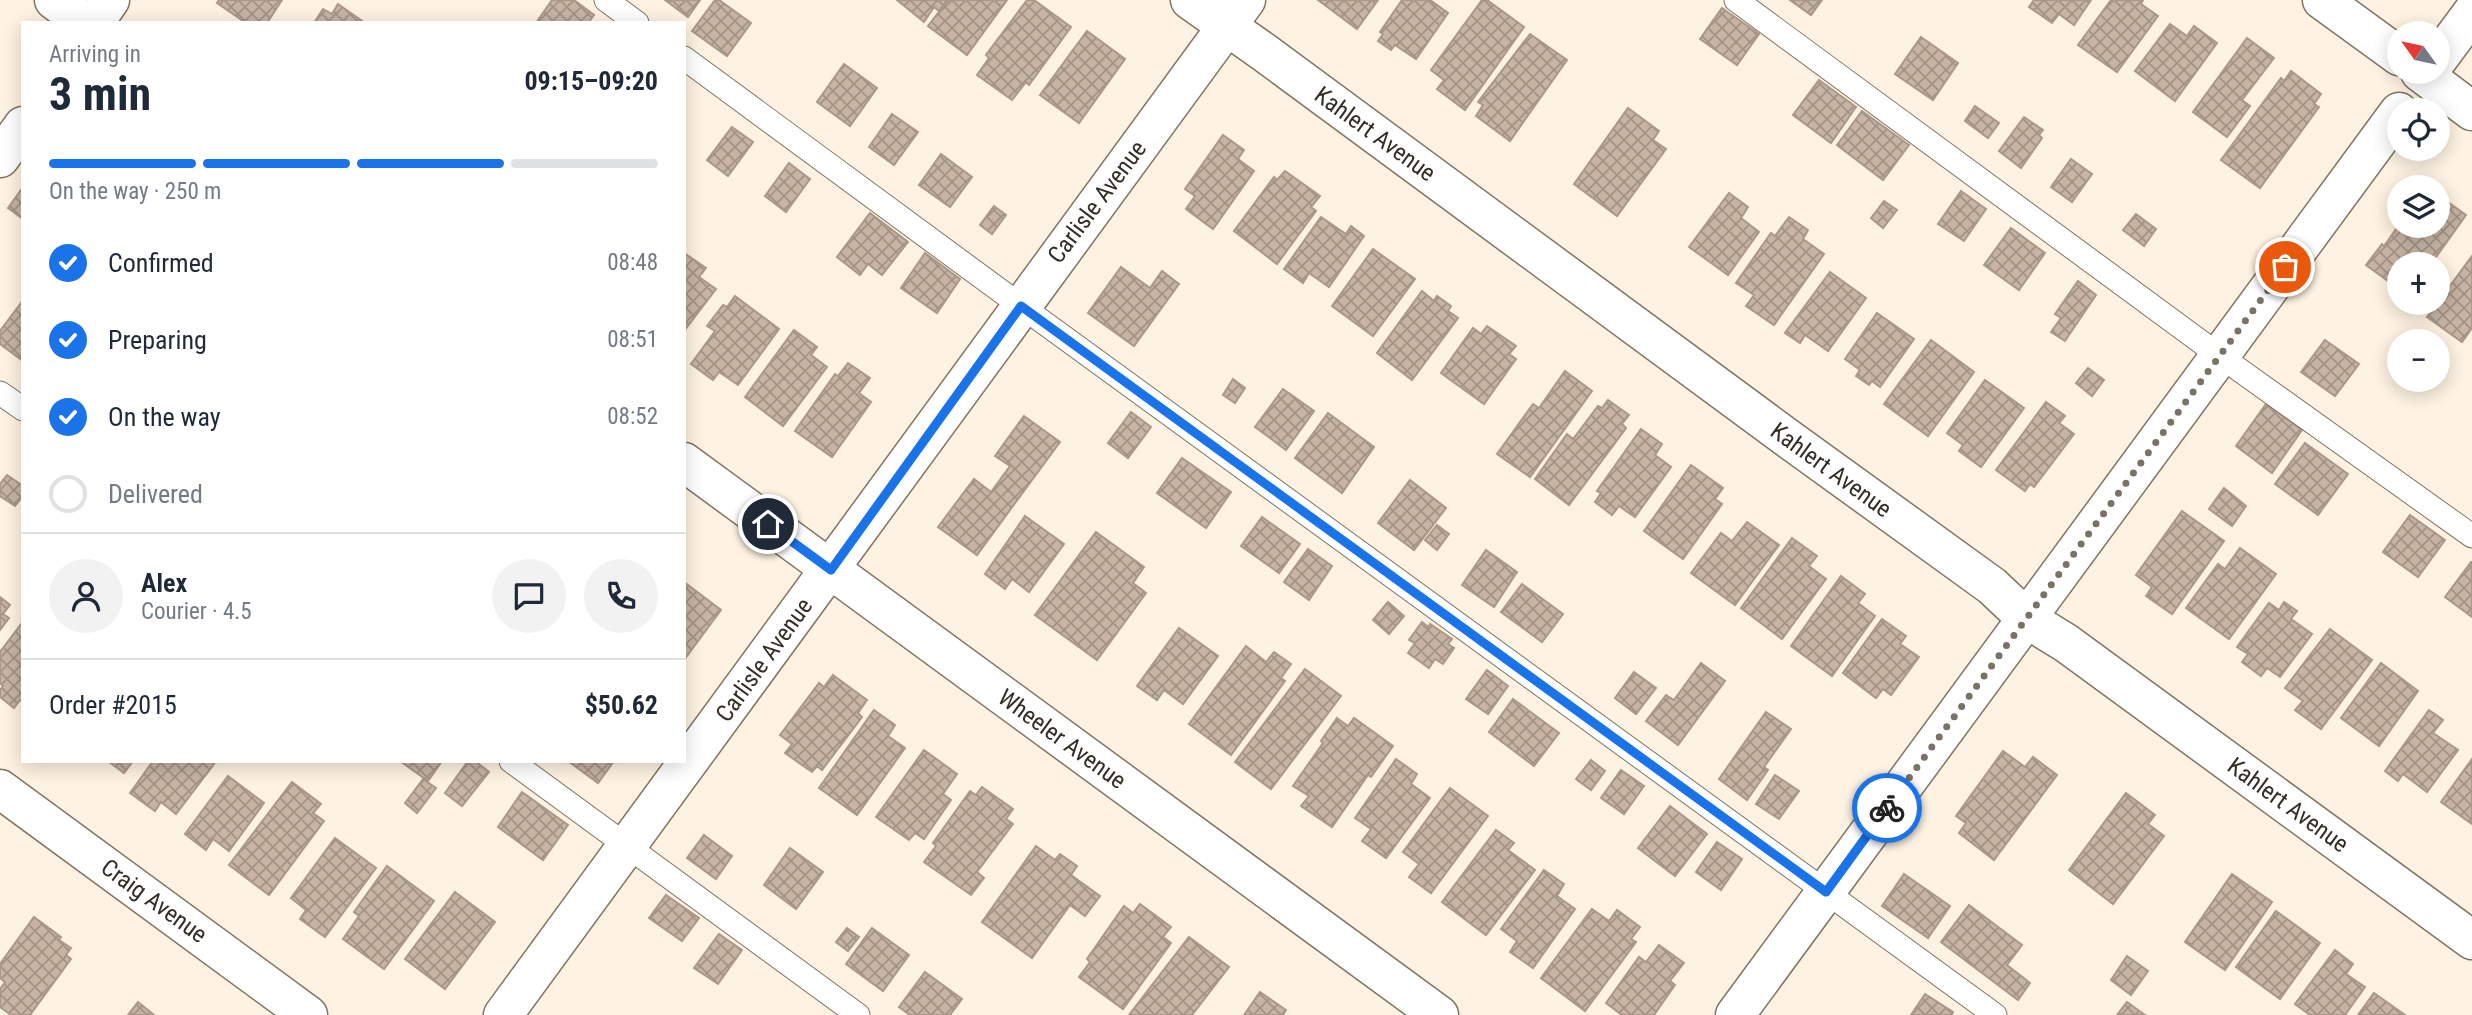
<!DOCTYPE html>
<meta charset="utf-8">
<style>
body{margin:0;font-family:"Roboto Condensed",sans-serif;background:#f2f2f3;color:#1f2937;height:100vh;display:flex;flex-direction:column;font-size:26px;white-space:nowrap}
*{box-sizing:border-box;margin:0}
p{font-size:23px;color:#747a83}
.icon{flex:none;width:38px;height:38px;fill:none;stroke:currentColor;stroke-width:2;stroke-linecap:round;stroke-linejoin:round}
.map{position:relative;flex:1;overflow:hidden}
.drawer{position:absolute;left:21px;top:21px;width:665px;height:742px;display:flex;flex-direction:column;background:#fff;border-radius:0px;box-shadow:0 4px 18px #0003}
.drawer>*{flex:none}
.needle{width:46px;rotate:303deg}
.controls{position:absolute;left:2387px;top:21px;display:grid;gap:14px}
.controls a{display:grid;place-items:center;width:63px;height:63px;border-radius:50%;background:#fff;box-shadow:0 4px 18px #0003;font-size:35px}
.pin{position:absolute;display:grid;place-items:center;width:60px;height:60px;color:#fff;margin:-30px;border:4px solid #fff;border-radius:50%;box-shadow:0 2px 7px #0007}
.courier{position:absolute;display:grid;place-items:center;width:70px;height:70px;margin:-35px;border:5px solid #1a73e8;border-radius:50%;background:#fff;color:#222;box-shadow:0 2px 9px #0007}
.overview em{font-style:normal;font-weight:700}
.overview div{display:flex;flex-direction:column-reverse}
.overview{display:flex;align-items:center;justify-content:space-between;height:119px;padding:0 28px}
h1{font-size:46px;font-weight:700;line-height:52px}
.bar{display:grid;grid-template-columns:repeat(4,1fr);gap:10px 7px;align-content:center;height:84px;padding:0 28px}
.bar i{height:9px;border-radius:5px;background:#e0e1e3}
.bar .selected{background:#1a73e8}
.bar p{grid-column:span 4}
.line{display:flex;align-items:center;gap:18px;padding:0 28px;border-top:2px solid #e0e1e3}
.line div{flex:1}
.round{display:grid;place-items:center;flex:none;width:74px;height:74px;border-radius:37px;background:#f2f2f3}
ol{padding:0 28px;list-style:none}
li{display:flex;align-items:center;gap:21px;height:77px}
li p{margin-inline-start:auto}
li .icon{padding:7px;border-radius:50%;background:#1a73e8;color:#fff;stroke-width:4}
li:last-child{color:#747a83}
li i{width:38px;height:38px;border:4px solid #e0e1e3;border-radius:50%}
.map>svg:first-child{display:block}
</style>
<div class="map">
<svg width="2472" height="1015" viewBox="0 0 2472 1015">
<defs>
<pattern id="building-cross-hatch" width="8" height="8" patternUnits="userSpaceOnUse" patternTransform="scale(1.75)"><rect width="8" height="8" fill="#c7b4a3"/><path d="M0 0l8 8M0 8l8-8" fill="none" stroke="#a29385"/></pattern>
</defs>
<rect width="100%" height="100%" fill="#fef3e2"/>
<g fill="url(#building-cross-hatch)" stroke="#ab9787" stroke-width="2">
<path d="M219,0H282L267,23H246L217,3Z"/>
<path d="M552,0H574L594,15L588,23H536Z"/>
<path d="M665,0H700L688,17Z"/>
<path d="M715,0H719L751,23L727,56L692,31Z"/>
<path d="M897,0H947L939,11L934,7L924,22Z"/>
<path d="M948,0H1007L967,55L928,26Z"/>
<path d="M1027,0H1034L1071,27L1029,85L1026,82L1012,100L977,75L989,58L986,55Z"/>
<path d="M1318,0H1378L1357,29Z"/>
<path d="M1402,0H1430L1448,13L1416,59L1395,45L1391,50L1378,41L1383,34L1380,32Z"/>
<path d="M1482,0H1487L1524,27L1465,110L1437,89L1444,80L1431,70Z"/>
<path d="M1790,0H1822L1811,15Z"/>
<path d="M2034,0H2091L2074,25L2059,14L2052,23L2029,7Z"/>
<path d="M2111,0H2143L2141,4L2158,16L2117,72L2078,45Z"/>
<path d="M338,4L365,23H314L323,9L332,14Z"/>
<path d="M1722,8L1759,34L1737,65L1700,39Z"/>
<path d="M2170,24L2187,36L2194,26L2217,43L2175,101L2135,71Z"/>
<path d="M1087,31L1125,59L1079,123L1040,95Z"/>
<path d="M1530,34L1567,60L1510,141L1476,116L1483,105L1478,102Z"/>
<path d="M1921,37L1958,63L1933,100L1895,74Z"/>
<path d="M2247,38L2274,58L2242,100L2250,106L2227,137L2193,112Z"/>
<path d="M844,64L877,88L850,126L817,102Z"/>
<path d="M2291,71L2321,94L2314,104L2319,107L2260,188L2221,160L2281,78L2284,81Z"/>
<path d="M1819,80L1856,107L1831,143L1793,115Z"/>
<path d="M1975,106L1999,123L1988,138L1965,121Z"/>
<path d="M1628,108L1659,131L1653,140L1666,149L1617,216L1574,184Z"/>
<path d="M1862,111L1909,145L1883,180L1837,145Z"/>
<path d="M892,114L918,132L894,165L869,147Z"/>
<path d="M2024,117L2043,130L2039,135L2042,138L2021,168L1999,151Z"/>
<path d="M732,127L753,142L728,176L707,160Z"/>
<path d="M1223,135L1244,150L1238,159L1254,171L1213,229L1186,209L1195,196L1185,189Z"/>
<path d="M941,154L972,177L950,207L919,185Z"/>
<path d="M2071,159L2092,174L2072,202L2051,187Z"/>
<path d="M789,163L810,179L786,212L765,196Z"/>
<path d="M1285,171L1320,196L1311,207L1316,211L1277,264L1234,231L1274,177L1277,180Z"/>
<path d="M23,187V219L8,208Z"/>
<path d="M1961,191L1986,209L1964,241L1938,224Z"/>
<path d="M1729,193L1748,207L1741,218L1759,232L1728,275L1689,247Z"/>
<path d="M2438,195L2466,215L2431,264H2399V289L2366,265L2382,244L2384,246L2399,225L2438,226Z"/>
<path d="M1884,201L1897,210L1883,228L1871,218Z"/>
<path d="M994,206L1006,215L992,234L980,225Z"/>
<path d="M870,213L908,242L882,275L868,264L860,275L837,257Z"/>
<path d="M2136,214L2156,229L2144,246L2123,230Z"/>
<path d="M1321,217L1346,234L1351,226L1364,236L1329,287L1309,273L1303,283L1284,269Z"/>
<path d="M1789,217L1808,230L1803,239L1824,254L1774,325L1746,306L1754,295L1736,283L1771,233L1775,236Z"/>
<path d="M2011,228L2045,253L2019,290L1984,265Z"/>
<path d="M1373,249L1415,279L1373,336L1332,306Z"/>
<path d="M684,253L706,268L699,277L716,289L684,331Z"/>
<path d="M925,253L960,279L937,313L901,288Z"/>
<path d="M2472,256V328L2462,342L2427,317Z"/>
<path d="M1121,267L1150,288L1162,271L1179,284L1134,346L1088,313Z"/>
<path d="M1830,272L1866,298L1828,351L1805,335L1800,343L1785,333Z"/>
<path d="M2078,281L2096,295L2065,341L2051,332L2061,318L2055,314Z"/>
<path d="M1422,291L1434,301L1437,296L1451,306L1448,311L1458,318L1412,380L1377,353Z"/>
<path d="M735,296L779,329L738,385L719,372L713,380L691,364L715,331L707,326L723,305L727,307Z"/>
<path d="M21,303L23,305V361L0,344V331Z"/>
<path d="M1877,313L1914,339L1880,387L1872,381L1869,385L1856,376L1860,370L1845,359Z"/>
<path d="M1487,326L1516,346L1509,354L1516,359L1484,404L1441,373L1473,328L1481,334Z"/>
<path d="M794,330L817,347L811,355L827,367L783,426L745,397Z"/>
<path d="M1931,340L1974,372L1928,436L1884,404Z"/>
<path d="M2325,340L2359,364L2335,396L2301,372Z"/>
<path d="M848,363L870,378L859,393L871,402L832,457L795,431L835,374L838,376Z"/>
<path d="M2088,368L2104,380L2092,396L2076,383Z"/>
<path d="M1565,371L1592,391L1530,477L1497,454L1533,404L1539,408Z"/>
<path d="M1233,379L1245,388L1235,403L1223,395Z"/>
<path d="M1985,380L2024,408L1981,467L1959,451L1963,445L1947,433Z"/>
<path d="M1283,389L1314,411L1286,450L1255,427Z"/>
<path d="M1608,400L1629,415L1622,424L1626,428L1569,505L1535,479L1567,434L1573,439L1598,406L1602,408Z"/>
<path d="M2046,402L2065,416L2059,423L2074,434L2034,487L2030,484L2025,491L1996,470Z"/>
<path d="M2266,404L2302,430L2272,473L2236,446Z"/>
<path d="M1131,412L1151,427L1128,458L1108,443Z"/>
<path d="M1328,413L1374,447L1342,493L1295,458Z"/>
<path d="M1024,416L1060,442L977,555L938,527L974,479L991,492L1010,466L995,456Z"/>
<path d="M1641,429L1662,444L1655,455L1671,467L1635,517L1619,506L1612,515L1595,502L1601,493L1597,491Z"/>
<path d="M2305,443L2348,474L2318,515L2275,484Z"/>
<path d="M1182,458L1231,492L1206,528L1157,493Z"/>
<path d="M1691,465L1723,488L1715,499L1722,504L1683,559L1644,531Z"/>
<path d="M7,475L23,486V496L15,506L0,496V484Z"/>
<path d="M1410,480L1446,508L1414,550L1378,523Z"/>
<path d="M2224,488L2246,506L2232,526L2209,509Z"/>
<path d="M2182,511L2224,541L2172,614L2146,596L2152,587L2136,575Z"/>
<path d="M2410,515L2445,540L2418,577L2383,552Z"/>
<path d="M1025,516L1064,544L1029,592L1012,579L1005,589L985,574Z"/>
<path d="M1262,517L1300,544L1279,573L1241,546Z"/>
<path d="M1747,522L1779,545L1735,605L1691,573L1721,533L1732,541Z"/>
<path d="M1437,525L1449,534L1437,550L1425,540Z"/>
<path d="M1096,532L1144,567L1133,583L1146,593L1097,660L1035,615Z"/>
<path d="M1792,538L1817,556L1809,566L1826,579L1782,639L1741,608Z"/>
<path d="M2240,548L2276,574L2229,639L2186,608L2218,564L2225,569Z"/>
<path d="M1308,549L1332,566L1309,600L1284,582Z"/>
<path d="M1486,550L1517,572L1494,607L1462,585Z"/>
<path d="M2471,562H2472V617L2445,597Z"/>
<path d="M1841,576L1865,594L1858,603L1875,616L1832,676L1791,646Z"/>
<path d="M684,582L721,610L684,660Z"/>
<path d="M1522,584L1563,614L1542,642L1501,612Z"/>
<path d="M0,597L10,605L3,614L9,618L0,630Z"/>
<path d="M1388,602L1404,616L1389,634L1373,620Z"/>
<path d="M2284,602L2297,611L2291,619L2312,634L2280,677L2267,668L2261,676L2242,662L2248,654L2237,647L2269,603L2279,610Z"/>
<path d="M1882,619L1906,636L1900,644L1919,657L1891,695L1883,689L1876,698L1843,673Z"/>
<path d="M1422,622L1428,627L1430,624L1452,639L1448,644L1454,648L1443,664L1435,659L1429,668L1408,653L1415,643L1409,640Z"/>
<path d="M22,623L23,702L20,700L14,708L0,697V690L3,686L0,683V652Z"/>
<path d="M1179,628L1218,656L1183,704L1164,690L1157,700L1137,686Z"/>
<path d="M2330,629L2372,660L2321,729L2295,710L2303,701L2285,688Z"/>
<path d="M1246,646L1266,662L1274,652L1291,664L1281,678L1285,681L1231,755L1189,724Z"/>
<path d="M1701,663L1725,681L1678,745L1646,721L1666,695L1674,700Z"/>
<path d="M2381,663L2418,691L2379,746L2341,718Z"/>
<path d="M1305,669L1341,696L1271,789L1235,762Z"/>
<path d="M1487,670L1508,686L1488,714L1466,699Z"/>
<path d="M1634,672L1656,688L1636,714L1615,698Z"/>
<path d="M833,675L867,700L858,713L862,717L822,770L817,766L812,772L785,753L792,744L780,735L819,683L824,687Z"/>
<path d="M1513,699L1559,733L1534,766L1489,732Z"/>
<path d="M874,710L895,725L888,736L905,748L857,815L819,788Z"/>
<path d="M2429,710L2443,720L2433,733L2458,750L2427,792L2403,774L2398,781L2385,771Z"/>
<path d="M1766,712L1791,729L1764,767L1768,770L1747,800L1719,779Z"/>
<path d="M1337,718L1348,726L1354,718L1393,746L1371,777L1368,775L1332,827L1301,806L1309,796L1293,786L1323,743L1321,741Z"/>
<path d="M924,750L957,774L943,794L951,800L924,839L915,833L909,840L876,817Z"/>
<path d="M2003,751L2025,767L2033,757L2057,775L1994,860L1959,833L1966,823L1956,816Z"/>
<path d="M1396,759L1417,774L1411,784L1430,798L1386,858L1362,841L1371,829L1355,818Z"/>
<path d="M2472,759V824L2441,802Z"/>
<path d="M1591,760L1605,771L1591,790L1576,779Z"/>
<path d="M108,761H133L124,773Z"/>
<path d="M153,761H211L214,764L176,814L161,802L155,811L130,793Z"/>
<path d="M400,761H442L428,781Z"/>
<path d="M468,761H475L489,772L462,806L445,793Z"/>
<path d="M568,761H614L598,783Z"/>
<path d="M1621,770L1644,786L1624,814L1601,798Z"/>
<path d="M1775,775L1799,791L1779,819L1756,804Z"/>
<path d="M228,776L264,803L229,851L213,839L206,850L185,834Z"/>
<path d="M423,779L436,788L417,813L405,803Z"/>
<path d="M292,782L321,804L313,813L324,821L269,895L229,865Z"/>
<path d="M982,787L1013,809L1006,819L1013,824L977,872L984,878L971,895L924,862L936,846L933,843L970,791L976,795Z"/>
<path d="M1450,788L1488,816L1431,893L1409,877L1419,864L1403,852Z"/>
<path d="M522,792L568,825L543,860L498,827Z"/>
<path d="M2126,793L2155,815L2148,824L2164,836L2113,904L2069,870Z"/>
<path d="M1670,806L1707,834L1675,876L1638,848Z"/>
<path d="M1496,830L1514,843L1508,850L1535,870L1486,935L1442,902Z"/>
<path d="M704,835L732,856L716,879L687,858Z"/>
<path d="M335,838L376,868L325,937L300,919L306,910L291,898Z"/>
<path d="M1717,842L1742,859L1721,890L1696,872Z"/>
<path d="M1036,846L1055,860L1060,854L1077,866L1071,875L1100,896L1085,916L1070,905L1032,958L982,922Z"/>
<path d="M790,848L823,872L796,909L764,885Z"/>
<path d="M387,866L434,901L384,969L343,939L359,916L354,912Z"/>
<path d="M1544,870L1564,884L1557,896L1575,909L1533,968L1510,952L1517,941L1501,929Z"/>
<path d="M1904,874L1950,906L1928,938L1882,906Z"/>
<path d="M2232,874L2272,902L2225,970L2185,942Z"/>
<path d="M455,892L495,922L445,989L405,959Z"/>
<path d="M666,895L699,918L682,941L649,918Z"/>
<path d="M1140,904L1171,927L1163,937L1171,943L1123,1009L1079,977L1090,962L1087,959L1124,906L1133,913Z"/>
<path d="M1969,905L2022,945L2007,965L2030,983L2018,1000L1941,942Z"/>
<path d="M1592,909L1609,921L1617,910L1640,927L1631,939L1636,942L1585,1011L1541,978Z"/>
<path d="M2276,911L2320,943L2280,999L2236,967Z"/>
<path d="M34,917L61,937L59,940L71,948L66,955L71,959L30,1015H11L0,1007V989L5,982L0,978V964Z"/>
<path d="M847,928L859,937L848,951L836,942Z"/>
<path d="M872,928L909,955L883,991L846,964Z"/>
<path d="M719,934L742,950L718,984L694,968Z"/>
<path d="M1189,937L1229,967L1192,1015H1129Z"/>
<path d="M1659,945L1684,963L1670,981L1675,985L1654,1015H1622L1606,1003L1639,957L1646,962Z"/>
<path d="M2335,950L2353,964L2346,974L2365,987L2345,1015H2310L2295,1004Z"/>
<path d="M2127,956L2148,971L2131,995L2111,980Z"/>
<path d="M925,972L962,999L950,1015H910L899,1007Z"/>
<path d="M1260,992L1286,1010L1283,1015H1244Z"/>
<path d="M2374,993L2405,1015H2358Z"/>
<path d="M1925,994L1953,1012L1952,1015H1911Z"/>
<path d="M138,1002L154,1015H128Z"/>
<path d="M2127,1002L2145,1015H2117Z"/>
</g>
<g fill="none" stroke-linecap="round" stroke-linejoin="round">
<defs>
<g id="service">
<path d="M606,0L637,23"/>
<path d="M1736,0L2220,356L2472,536"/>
<path d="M684,58L1021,306L1995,1015"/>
<path d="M0,393L23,409"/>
<path d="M511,761L858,1015"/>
</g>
<g id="minor">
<path d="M54,0L85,23"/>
<path d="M1190,0L1265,53L1786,437L1992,586L2027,619L2066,643L2472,940"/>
<path d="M2322,0L2399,56"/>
<path d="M94,23L110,0"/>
<path d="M2438,59L2472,13"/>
<path d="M2420,72L2472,111"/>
<path d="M0,158L23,126"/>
<path d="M684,462L1439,1015"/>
<path d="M0,789L308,1015"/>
<path d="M503,1015L1246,0"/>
<path d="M1735,1015L2399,112"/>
</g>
</defs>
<use href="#service" stroke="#807461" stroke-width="25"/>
<use href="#minor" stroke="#807461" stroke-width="41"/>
<use href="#service" stroke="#fff" stroke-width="23"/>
<use href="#minor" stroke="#fff" stroke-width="38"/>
</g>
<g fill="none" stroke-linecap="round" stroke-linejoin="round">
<path stroke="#797267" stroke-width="7" stroke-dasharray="0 12.6" d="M1887,808L2285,267"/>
<path stroke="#1a73e8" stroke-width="9" d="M768,524L831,570L1021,306L1826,892L1887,808"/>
</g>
<g text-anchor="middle" stroke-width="7" stroke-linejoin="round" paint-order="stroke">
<g font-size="24" fill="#322d25" stroke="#fff">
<text transform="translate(1375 134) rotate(36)" y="8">Kahlert Avenue</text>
<text transform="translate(1097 202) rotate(-53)" y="8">Carlisle Avenue</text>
<text transform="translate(1831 470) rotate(36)" y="8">Kahlert Avenue</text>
<text transform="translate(764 660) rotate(-54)" y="8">Carlisle Avenue</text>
<text transform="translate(1062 739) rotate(36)" y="8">Wheeler Avenue</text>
<text transform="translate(2288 805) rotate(36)" y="8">Kahlert Avenue</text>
<text transform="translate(154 901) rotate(36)" y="8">Craig Avenue</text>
</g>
</g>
</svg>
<div class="controls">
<a><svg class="needle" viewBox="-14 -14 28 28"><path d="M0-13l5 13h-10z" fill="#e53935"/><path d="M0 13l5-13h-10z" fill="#747a83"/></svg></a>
<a><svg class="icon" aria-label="locate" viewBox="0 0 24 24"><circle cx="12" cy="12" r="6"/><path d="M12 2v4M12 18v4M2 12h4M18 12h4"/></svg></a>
<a><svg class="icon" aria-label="layers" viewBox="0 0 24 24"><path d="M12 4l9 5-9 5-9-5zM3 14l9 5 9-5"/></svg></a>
<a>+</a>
<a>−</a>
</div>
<div class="pin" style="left:2285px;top:267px;background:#ea580c"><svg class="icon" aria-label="bag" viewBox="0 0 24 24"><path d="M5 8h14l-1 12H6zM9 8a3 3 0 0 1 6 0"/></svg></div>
<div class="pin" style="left:768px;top:524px;background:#1f2937"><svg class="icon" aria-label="home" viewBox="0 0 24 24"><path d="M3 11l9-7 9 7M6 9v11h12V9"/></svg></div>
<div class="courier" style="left:1887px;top:808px"><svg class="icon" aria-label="bike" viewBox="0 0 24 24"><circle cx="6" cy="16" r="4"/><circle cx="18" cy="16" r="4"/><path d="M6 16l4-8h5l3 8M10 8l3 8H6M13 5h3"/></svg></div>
<section class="drawer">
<div class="overview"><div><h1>3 min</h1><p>Arriving in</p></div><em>09:15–09:20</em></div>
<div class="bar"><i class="selected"></i><i class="selected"></i><i class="selected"></i><i></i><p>On the way · 250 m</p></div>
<ol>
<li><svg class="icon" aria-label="check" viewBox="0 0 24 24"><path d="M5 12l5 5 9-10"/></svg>Confirmed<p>08:48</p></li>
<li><svg class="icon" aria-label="check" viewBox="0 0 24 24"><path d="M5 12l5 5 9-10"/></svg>Preparing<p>08:51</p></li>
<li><svg class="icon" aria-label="check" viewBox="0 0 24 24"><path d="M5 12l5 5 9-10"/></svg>On the way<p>08:52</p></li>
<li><i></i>Delivered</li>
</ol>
<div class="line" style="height:126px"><a class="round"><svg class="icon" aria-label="person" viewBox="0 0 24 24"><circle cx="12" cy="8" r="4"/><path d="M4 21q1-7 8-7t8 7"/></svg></a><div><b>Alex</b><p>Courier · 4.5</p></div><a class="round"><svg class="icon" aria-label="chat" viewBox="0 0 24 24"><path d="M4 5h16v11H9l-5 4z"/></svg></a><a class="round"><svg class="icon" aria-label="phone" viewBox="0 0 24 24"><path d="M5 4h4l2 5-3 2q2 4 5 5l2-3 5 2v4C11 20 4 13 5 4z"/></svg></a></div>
<div class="line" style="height:91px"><div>Order #2015</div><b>$50.62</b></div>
</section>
</div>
